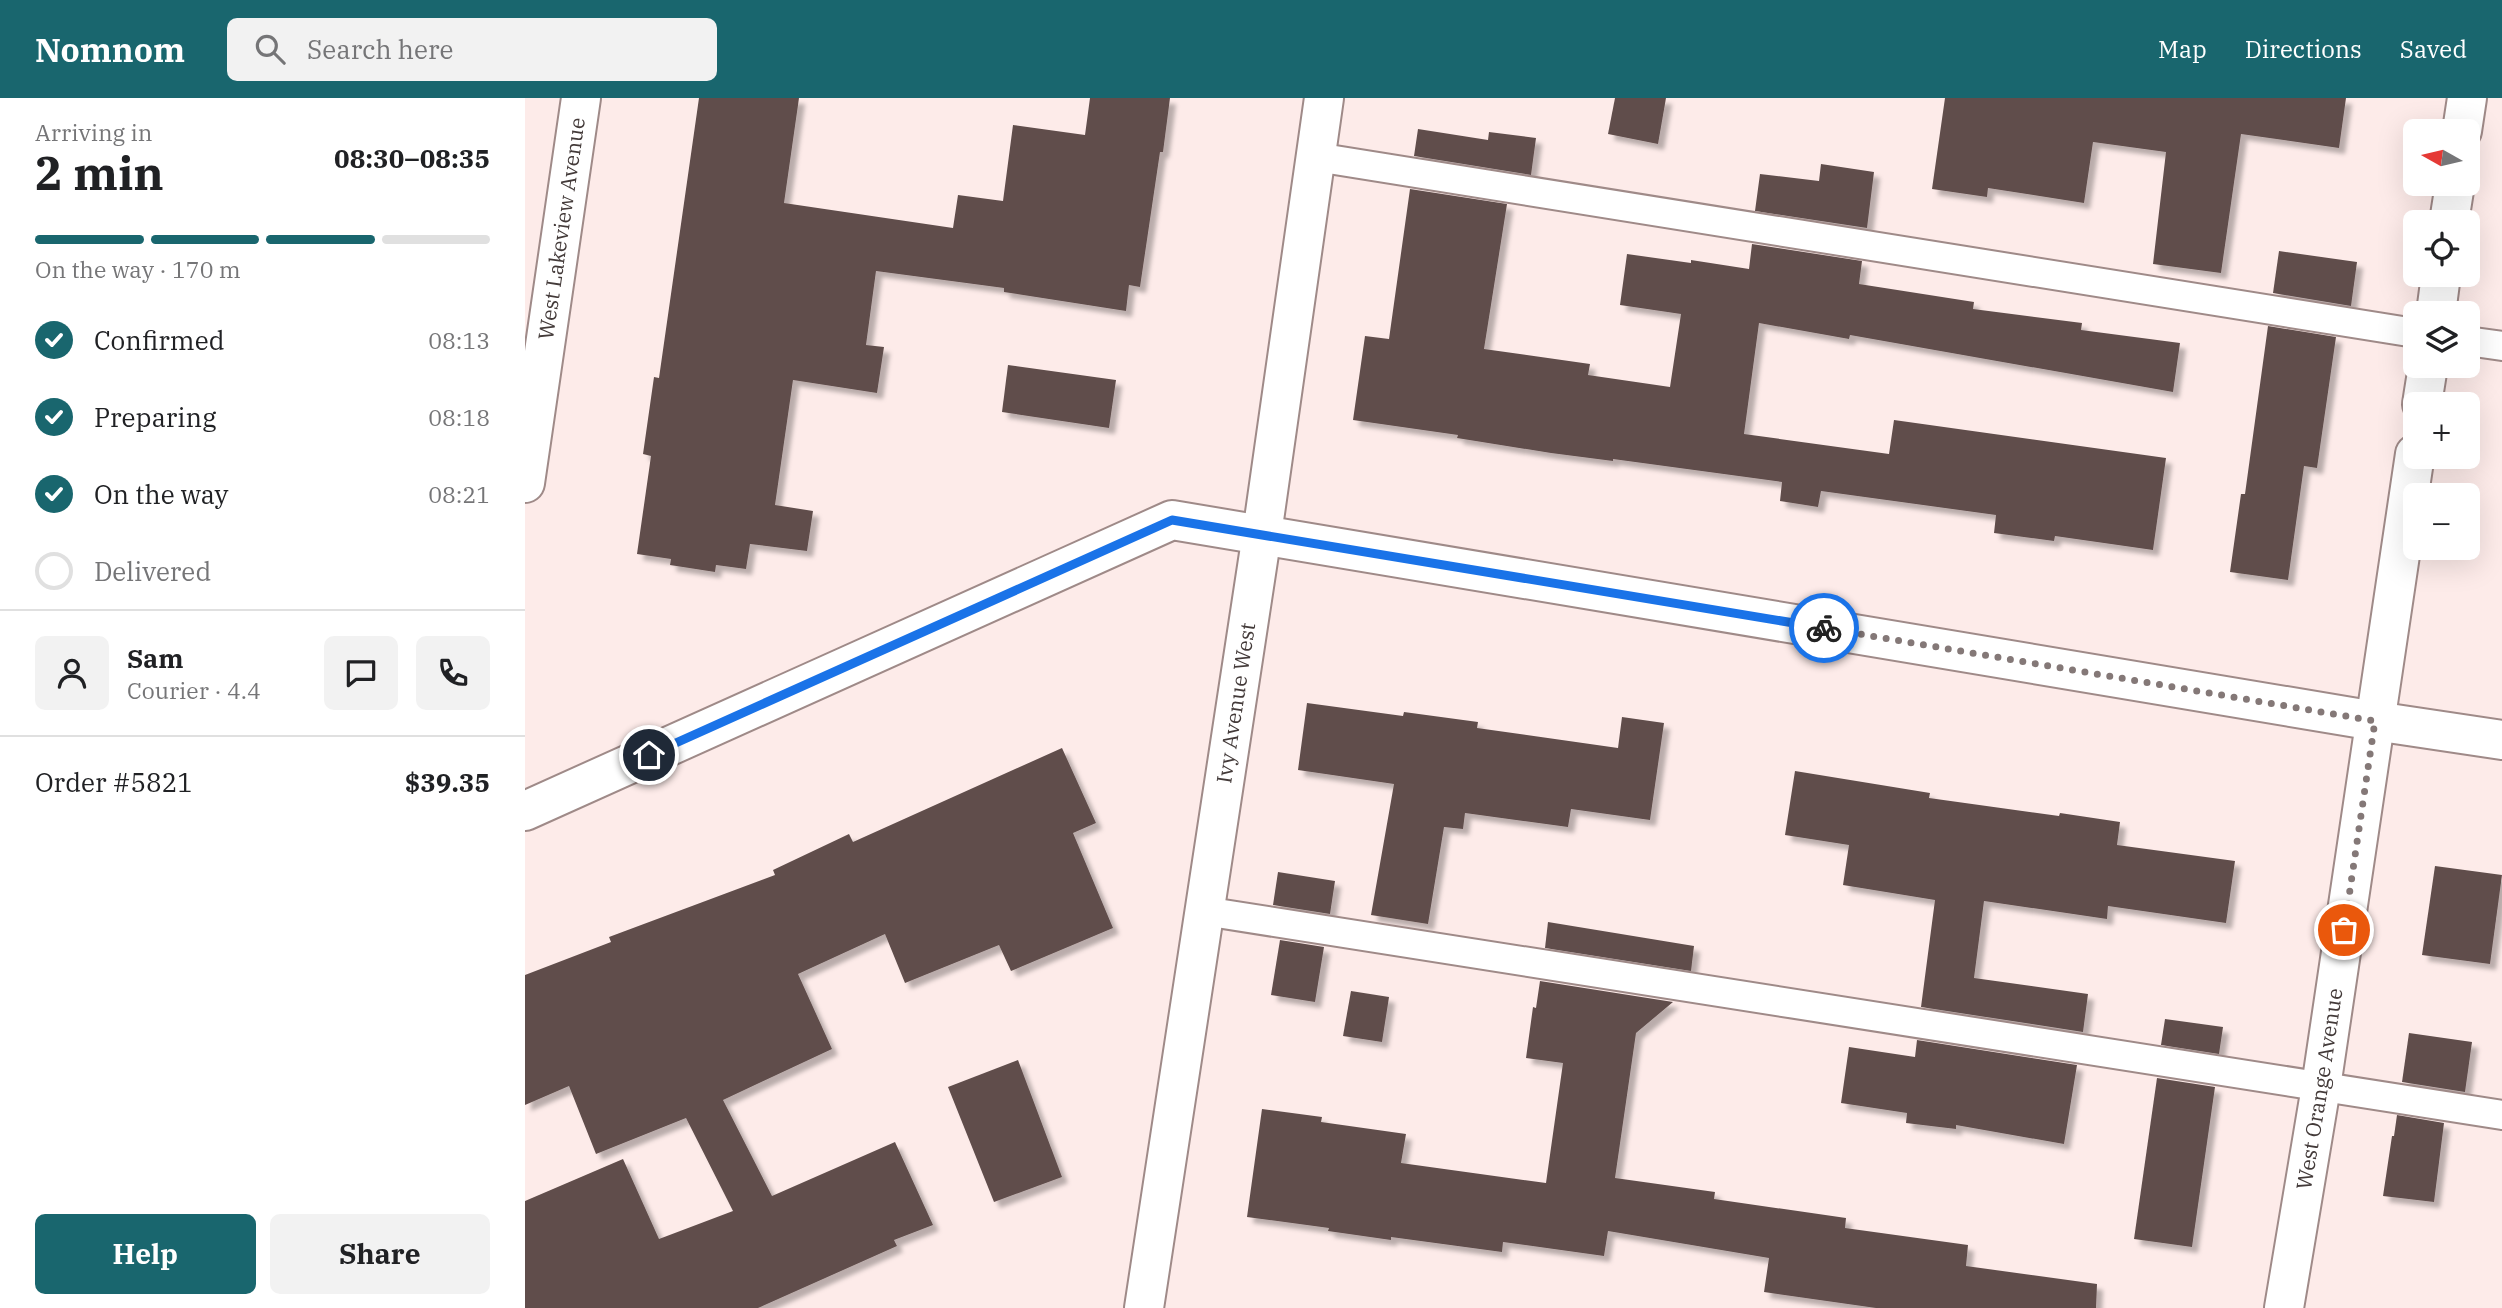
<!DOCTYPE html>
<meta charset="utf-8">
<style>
body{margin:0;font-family:"IBM Plex Serif",serif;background:#f2f2f2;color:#202124;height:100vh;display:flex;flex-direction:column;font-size:26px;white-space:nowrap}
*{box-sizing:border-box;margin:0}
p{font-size:23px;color:#757577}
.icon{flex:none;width:38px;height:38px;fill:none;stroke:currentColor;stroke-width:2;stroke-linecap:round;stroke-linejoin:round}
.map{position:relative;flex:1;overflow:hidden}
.side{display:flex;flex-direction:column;background:#fff;width:525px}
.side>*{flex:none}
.needle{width:46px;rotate:278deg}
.buttons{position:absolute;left:1878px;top:21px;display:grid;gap:14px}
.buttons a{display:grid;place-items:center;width:77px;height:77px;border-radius:10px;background:#fff;box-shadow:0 7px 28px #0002;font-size:35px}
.pin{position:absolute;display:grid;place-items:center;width:60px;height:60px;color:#fff;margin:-30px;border:4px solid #fff;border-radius:50%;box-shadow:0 2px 7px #0007}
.courier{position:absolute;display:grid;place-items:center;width:70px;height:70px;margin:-35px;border:5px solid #1a73e8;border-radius:50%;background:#fff;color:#222;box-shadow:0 2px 9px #0007}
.summary em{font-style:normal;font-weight:800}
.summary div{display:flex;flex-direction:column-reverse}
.summary{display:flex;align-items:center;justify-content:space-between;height:119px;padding:0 35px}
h1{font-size:46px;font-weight:800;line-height:52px}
.bar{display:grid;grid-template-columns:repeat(4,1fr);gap:10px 7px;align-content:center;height:84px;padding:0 35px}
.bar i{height:9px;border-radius:5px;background:#e0e0e0}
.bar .active{background:#19666e}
.bar p{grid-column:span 4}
.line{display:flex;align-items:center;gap:18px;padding:0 35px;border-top:2px solid #e0e0e0}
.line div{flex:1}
.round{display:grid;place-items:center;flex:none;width:74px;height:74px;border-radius:10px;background:#f2f2f2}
ol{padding:0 35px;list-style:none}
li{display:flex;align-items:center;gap:21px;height:77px}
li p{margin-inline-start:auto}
li .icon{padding:7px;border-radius:50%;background:#19666e;color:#fff;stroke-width:4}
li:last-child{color:#757577}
li i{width:38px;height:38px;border:4px solid #e0e0e0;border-radius:50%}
.primary-button{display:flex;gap:14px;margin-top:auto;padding:14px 35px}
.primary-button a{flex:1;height:80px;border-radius:10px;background:#19666e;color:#fff;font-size:28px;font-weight:800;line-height:80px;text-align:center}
.primary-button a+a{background:#f2f2f2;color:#202124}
header{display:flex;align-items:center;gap:42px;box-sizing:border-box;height:98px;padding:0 35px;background:#19666e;color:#fff}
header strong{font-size:33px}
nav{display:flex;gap:38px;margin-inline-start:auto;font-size:24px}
.search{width:490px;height:63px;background:#f2f2f2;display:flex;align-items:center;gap:18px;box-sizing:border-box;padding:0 24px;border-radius:10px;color:#757577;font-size:26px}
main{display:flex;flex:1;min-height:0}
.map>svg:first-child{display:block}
</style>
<header>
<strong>Nomnom</strong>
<div class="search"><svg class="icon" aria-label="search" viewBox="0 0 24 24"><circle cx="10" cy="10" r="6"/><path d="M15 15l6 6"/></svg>Search here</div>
<nav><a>Map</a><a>Directions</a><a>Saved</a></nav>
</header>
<main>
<section class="side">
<div class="summary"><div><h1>2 min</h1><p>Arriving in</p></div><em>08:30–08:35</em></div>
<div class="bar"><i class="active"></i><i class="active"></i><i class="active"></i><i></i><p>On the way · 170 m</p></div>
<ol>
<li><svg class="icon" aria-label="check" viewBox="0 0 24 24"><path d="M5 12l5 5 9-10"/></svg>Confirmed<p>08:13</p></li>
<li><svg class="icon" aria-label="check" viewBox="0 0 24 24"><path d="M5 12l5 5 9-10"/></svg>Preparing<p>08:18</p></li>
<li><svg class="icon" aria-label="check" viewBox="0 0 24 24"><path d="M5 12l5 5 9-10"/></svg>On the way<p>08:21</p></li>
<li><i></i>Delivered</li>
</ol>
<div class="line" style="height:126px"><a class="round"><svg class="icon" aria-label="person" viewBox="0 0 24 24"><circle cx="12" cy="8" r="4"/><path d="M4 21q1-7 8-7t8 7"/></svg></a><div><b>Sam</b><p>Courier · 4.4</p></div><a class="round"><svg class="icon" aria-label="chat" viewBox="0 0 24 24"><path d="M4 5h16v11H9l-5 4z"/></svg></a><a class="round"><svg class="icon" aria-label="phone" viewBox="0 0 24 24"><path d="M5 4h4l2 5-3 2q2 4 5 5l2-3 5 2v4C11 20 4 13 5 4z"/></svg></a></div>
<div class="line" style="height:91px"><div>Order #5821</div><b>$39.35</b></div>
<div class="primary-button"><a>Help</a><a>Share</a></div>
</section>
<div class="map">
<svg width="1977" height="1210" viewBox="0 0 1977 1210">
<defs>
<filter id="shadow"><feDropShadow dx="6" dy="6" stdDeviation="2" flood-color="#0004"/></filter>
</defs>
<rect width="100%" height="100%" fill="#fdebe9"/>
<g fill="#604e4c" filter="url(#shadow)">
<path d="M174,0H274L259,105L428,130L433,97L478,103L488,27L560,37L565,0H645L638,54H635L615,189L604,187L601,213L479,194V190L351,173L341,247L359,249L352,295L268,282L250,407L288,413L282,453L225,446L221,471L191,467L190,474L145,467L146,461L112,456L126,358L118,356L129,279L134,280Z"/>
<path d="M1090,0H1141L1133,46L1083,36Z"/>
<path d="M1420,0H1821L1814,50L1716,36L1696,175L1628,166L1641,54L1568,44L1559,105L1463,90L1462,99L1407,91Z"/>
<path d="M893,31L963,42L964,34L1011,40L1006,77L889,58Z"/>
<path d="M1296,66L1349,74L1342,130L1230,113L1235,76L1294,83Z"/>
<path d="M885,91L982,106L959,251L1065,266L1063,277L1145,289L1156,216L1095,207L1102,156L1166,165V162L1224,171L1227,146L1337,163L1334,186L1449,204L1448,211L1557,225L1556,232L1655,245L1648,294L1325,237L1324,241L1234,225L1219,336L1364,356L1369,322L1641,360L1628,452L1530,438L1529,443L1469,435L1471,417L1296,393L1293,409L1255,403L1257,384L1088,361V363L1026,355L932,340L933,337L828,322L840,238L864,241Z"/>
<path d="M1754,153L1832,164L1826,208L1748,195Z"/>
<path d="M1743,228L1811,239L1792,370L1779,368L1763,482L1705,474L1716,396H1720Z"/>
<path d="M483,267L591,282L584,330L477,314Z"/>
<path d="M782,605L878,618L879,614L953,624L952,630L1093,650L1097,619L1139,625L1125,722L1046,711L1043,729L940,715L938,731L919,729L903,826L846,817L869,686L773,672Z"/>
<path d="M537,650L571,725L548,735L588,830L486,873L474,847L380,885L360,836L273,876L307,951L198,1002L247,1098L370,1044L408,1127L369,1142L372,1148L233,1210H0V1103L98,1061L134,1141L208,1113L161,1020L71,1056L44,988L0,1007V877L86,844L84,839L250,777L248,772L324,736L328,744Z"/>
<path d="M1270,673L1405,695L1404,700L1534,718L1535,715L1595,724L1592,747L1710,763L1701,825L1583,808L1582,821L1459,803L1449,880L1563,896L1558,934L1396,909L1410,802L1318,787L1324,747L1260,737Z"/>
<path d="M1910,768L1977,777L1965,866L1897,857Z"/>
<path d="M753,774L810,783L805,816L748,807Z"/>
<path d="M1023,824L1169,848L1166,873L1020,850Z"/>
<path d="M755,842L799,849L790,904L746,897Z"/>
<path d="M1015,883L1148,904L1111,935L1090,1080L1190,1094L1189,1101L1321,1120L1320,1130L1443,1147L1441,1168L1572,1186L1571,1210H1351L1239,1194L1244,1160L1083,1133L1079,1158L978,1144L977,1154L866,1139V1142L803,1133L804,1130L722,1119L737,1011L797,1019L796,1024L881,1036L876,1065L1021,1085L1038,965L1001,960L1008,909L1011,910Z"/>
<path d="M826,893L864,899L857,944L818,938Z"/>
<path d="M1640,921L1698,929L1694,956L1636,947Z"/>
<path d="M1884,935L1947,944L1940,994L1877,984Z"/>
<path d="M1392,942L1552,967L1539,1046L1431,1027V1031L1381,1025L1382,1015L1316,1005L1324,949L1390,959Z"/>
<path d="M493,962L537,1079L469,1104L423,989Z"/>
<path d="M1632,980L1690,989L1667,1149L1609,1141Z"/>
<path d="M1872,1017L1919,1025L1909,1104L1858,1098L1867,1038H1869Z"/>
</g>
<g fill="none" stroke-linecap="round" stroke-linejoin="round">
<defs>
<g id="service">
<path d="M791,59L1890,235"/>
<path d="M1942,243L1977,248"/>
<path d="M679,813L1977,1017"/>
</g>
<g id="minor">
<path d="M1937,33L1942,0"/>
<path d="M1924,124L1930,86"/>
<path d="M1911,215L1916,177"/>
<path d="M1897,306L1903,268"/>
<path id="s1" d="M0,385L56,0"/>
<path d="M0,713L647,422L1850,623L1977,642"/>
<path id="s2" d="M619,1210L737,436L799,0"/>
<path id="s3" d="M1759,1210L1796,989L1890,356"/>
</g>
</defs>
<use href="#service" stroke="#9f8a88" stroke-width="32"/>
<use href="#minor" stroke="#9f8a88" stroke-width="42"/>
<use href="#service" stroke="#fff" stroke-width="28"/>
<use href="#minor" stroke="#fff" stroke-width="38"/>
</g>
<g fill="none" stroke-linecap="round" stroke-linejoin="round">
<path stroke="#847877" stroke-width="7" stroke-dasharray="0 12.6" d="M1299,530L1850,623L1819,832"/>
<path stroke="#1a73e8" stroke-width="9" d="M124,657L647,422L1299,530"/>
</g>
<g text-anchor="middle" stroke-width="7" stroke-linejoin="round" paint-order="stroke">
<g font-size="21" fill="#433a39" stroke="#fff">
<text dy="7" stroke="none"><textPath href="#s1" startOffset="257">West Lakeview Avenue</textPath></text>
<text dy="7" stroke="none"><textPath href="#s2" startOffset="612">Ivy Avenue West</textPath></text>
<text dy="7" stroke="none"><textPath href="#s3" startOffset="222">West Orange Avenue</textPath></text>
</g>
</g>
</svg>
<div class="buttons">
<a><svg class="needle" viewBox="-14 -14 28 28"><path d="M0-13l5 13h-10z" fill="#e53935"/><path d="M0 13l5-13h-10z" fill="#757577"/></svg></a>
<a><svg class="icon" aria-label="locate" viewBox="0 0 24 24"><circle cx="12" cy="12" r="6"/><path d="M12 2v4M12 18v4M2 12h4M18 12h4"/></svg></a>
<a><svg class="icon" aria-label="layers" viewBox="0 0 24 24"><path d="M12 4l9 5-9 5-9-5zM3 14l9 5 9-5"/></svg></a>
<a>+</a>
<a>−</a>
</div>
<div class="pin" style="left:1819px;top:832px;background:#ea580c"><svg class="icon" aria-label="bag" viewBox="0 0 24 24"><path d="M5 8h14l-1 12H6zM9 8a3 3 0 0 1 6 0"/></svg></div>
<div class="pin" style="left:124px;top:657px;background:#1f2937"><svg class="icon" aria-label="home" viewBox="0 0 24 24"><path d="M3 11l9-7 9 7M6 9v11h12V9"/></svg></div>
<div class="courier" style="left:1299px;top:530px"><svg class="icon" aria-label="bike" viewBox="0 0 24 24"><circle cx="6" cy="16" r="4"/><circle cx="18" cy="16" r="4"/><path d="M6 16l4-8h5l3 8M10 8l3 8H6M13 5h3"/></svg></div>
</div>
</main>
